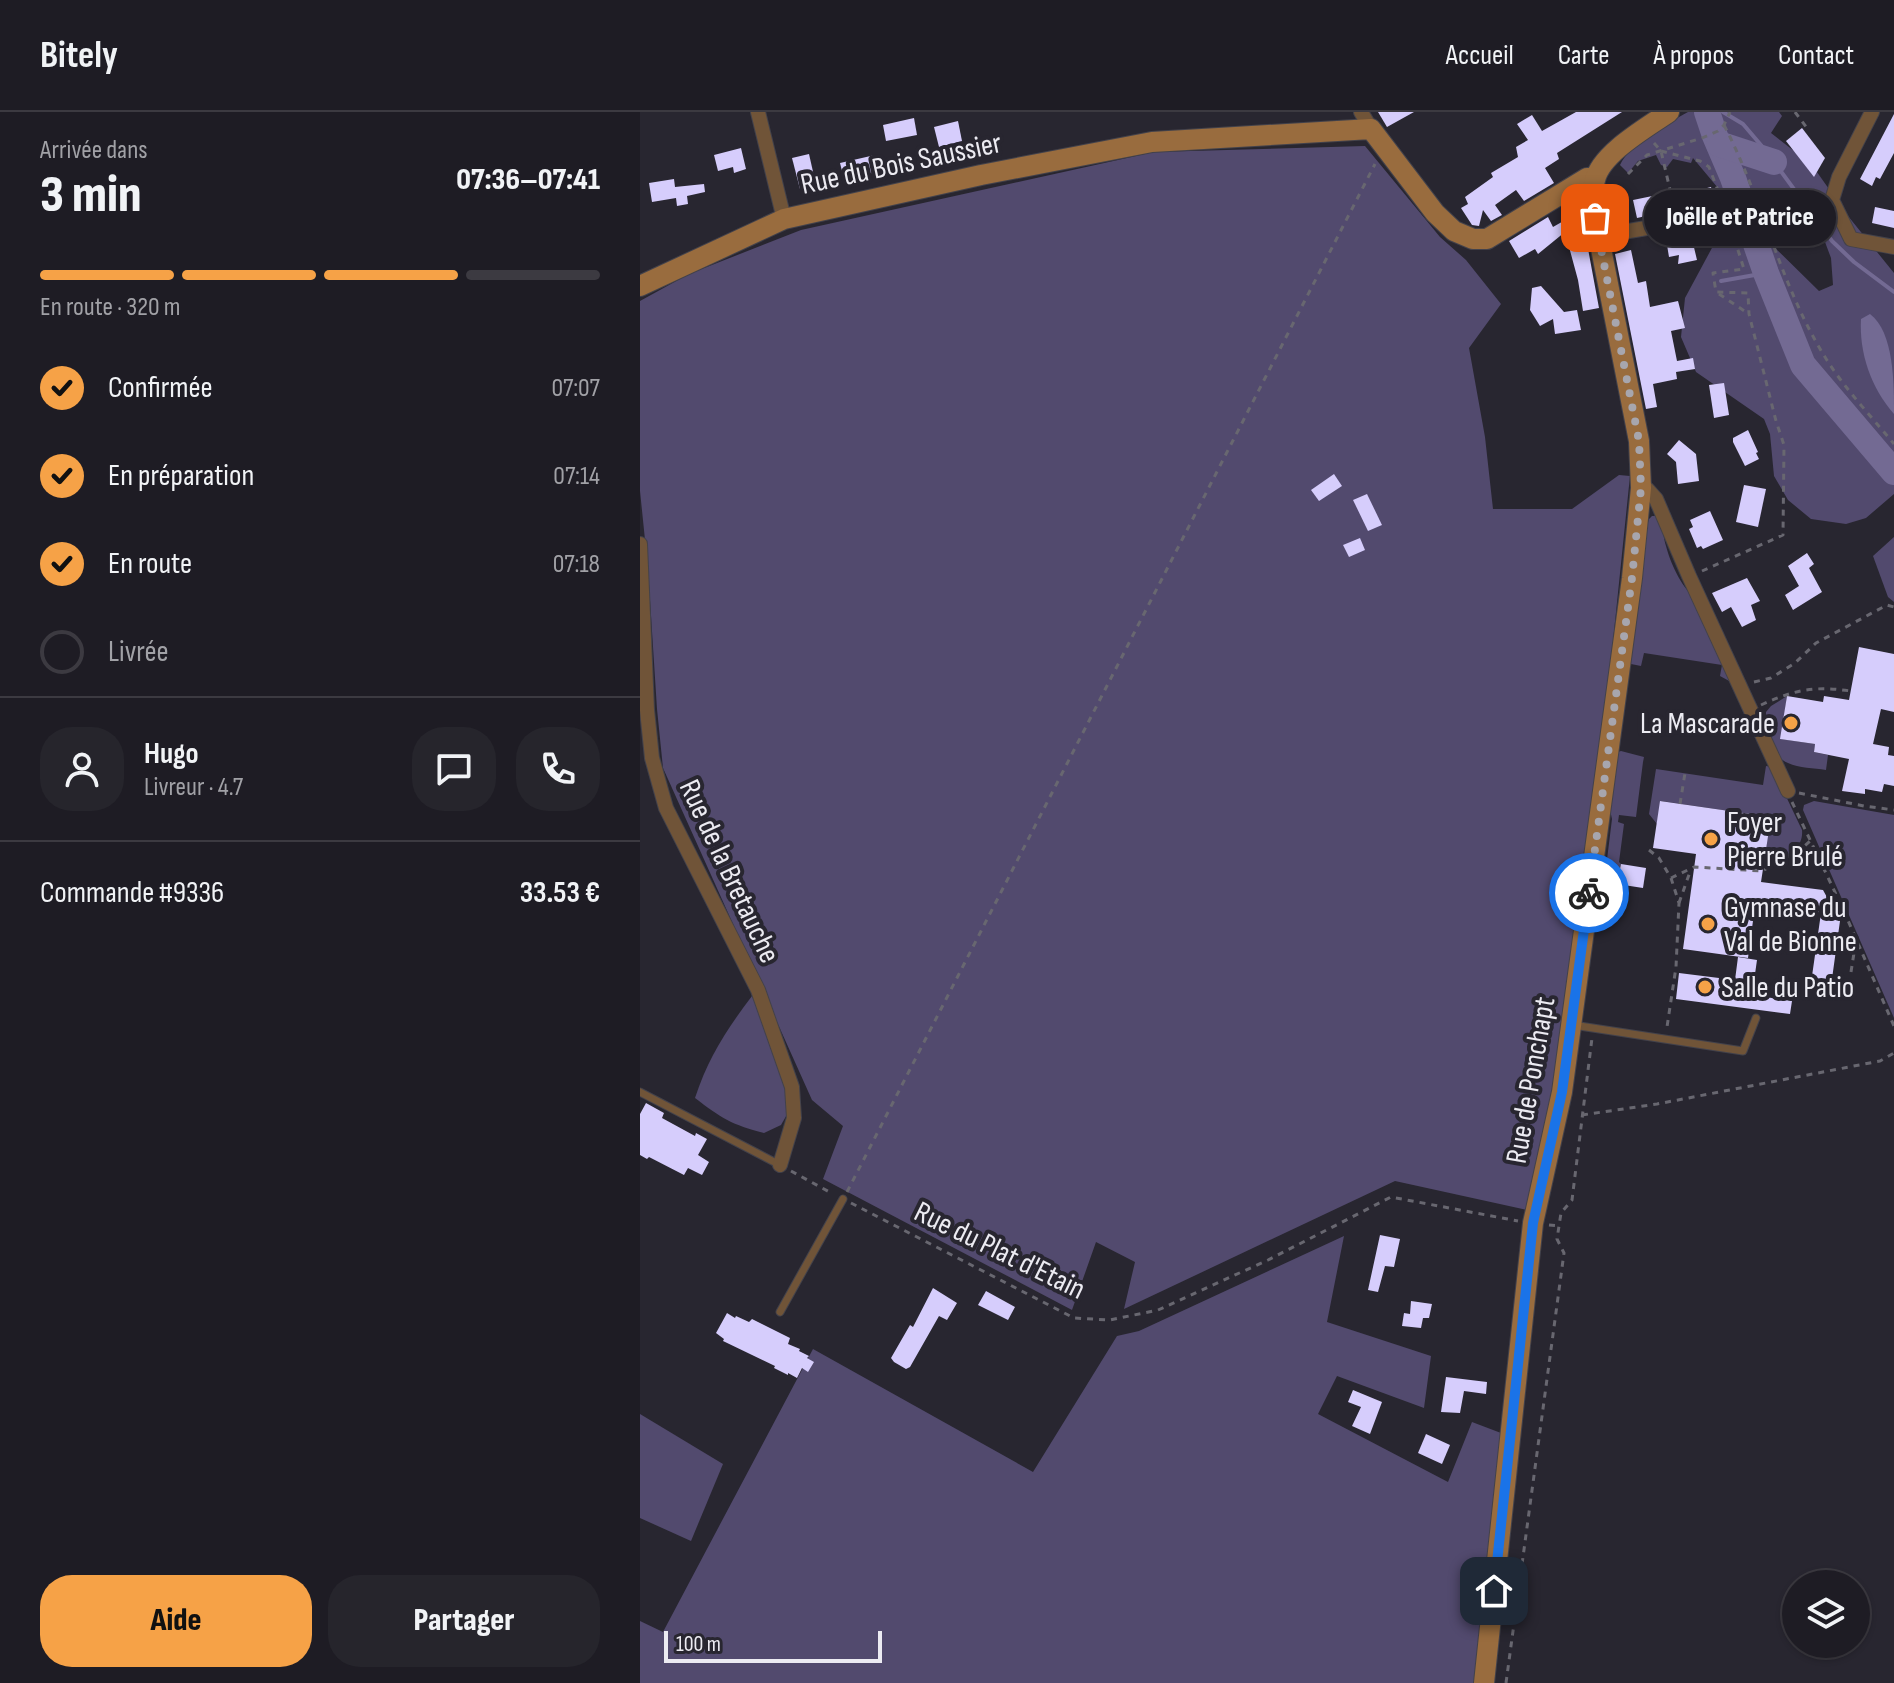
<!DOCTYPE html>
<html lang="fr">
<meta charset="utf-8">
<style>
body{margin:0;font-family:"Sofia Sans Condensed",sans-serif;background:#26252c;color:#f1f3f6;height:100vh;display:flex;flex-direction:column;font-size:30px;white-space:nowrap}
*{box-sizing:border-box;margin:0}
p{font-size:26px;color:#a1a1a6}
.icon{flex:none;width:44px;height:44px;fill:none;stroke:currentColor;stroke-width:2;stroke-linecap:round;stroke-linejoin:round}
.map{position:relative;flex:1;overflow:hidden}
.details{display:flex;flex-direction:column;background:#1e1c24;width:640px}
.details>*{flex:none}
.controls{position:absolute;left:1142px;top:1458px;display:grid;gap:16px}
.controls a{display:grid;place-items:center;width:88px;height:88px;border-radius:50%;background:#1e1c24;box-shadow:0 2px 6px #0004,0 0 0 2px #3c3a41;font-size:40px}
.scale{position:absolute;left:24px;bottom:20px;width:218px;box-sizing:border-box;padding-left:8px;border:4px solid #ecebf2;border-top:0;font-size:22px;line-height:28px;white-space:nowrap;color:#ecebf2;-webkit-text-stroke:6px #282630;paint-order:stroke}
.pin{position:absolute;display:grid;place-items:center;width:68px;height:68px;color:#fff;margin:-34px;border-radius:16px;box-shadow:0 4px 12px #0006}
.courier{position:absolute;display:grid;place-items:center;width:80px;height:80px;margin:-40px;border:6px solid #1a73e8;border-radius:50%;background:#fff;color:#222;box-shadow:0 2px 10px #0007}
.bubble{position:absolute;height:56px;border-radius:28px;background:#1e1c24;box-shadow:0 2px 6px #0004,0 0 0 2px #3c3a41;font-size:26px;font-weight:800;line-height:56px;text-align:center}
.overview em{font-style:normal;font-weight:800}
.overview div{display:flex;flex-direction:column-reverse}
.overview{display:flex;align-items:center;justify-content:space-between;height:136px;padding:0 40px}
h1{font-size:52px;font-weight:800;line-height:60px}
.bar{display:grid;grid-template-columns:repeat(4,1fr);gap:12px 8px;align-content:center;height:96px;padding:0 40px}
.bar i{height:10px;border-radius:6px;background:#3c3a41}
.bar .current{background:#f6a247}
.bar p{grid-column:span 4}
.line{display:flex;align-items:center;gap:20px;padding:0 40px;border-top:2px solid #3c3a41}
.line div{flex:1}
.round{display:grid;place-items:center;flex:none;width:84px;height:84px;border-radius:32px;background:#26252c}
ol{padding:0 40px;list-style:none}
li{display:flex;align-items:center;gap:24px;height:88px}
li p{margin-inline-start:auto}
li .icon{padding:8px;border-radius:50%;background:#f6a247;color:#111;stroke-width:4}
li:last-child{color:#a1a1a6}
li i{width:44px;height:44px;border:4px solid #3c3a41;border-radius:50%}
.cta{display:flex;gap:16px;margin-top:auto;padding:16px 40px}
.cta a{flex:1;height:92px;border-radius:32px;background:#f6a247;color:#111;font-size:32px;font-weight:800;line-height:92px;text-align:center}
.cta a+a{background:#26252c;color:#f1f3f6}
header{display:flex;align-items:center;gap:48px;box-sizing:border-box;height:112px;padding:0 40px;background:#1e1c24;border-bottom:2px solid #3c3a41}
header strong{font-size:38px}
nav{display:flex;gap:44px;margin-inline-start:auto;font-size:28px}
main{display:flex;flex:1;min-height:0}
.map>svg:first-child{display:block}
</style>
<header>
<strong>Bitely</strong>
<nav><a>Accueil</a><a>Carte</a><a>À propos</a><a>Contact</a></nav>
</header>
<main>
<section class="details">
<div class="overview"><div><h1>3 min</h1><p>Arrivée dans</p></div><em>07:36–07:41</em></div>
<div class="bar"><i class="current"></i><i class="current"></i><i class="current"></i><i></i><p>En route · 320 m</p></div>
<ol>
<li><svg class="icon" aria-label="check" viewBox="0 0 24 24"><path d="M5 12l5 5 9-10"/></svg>Confirmée<p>07:07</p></li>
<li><svg class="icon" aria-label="check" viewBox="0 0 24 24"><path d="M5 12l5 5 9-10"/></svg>En préparation<p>07:14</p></li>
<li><svg class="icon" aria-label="check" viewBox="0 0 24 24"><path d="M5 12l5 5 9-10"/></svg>En route<p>07:18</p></li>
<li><i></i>Livrée</li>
</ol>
<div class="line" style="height:144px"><a class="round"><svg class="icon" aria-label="person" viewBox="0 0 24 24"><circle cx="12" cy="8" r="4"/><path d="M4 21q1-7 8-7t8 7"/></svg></a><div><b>Hugo</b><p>Livreur · 4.7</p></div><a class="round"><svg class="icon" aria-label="chat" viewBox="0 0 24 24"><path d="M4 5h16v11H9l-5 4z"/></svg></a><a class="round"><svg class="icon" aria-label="phone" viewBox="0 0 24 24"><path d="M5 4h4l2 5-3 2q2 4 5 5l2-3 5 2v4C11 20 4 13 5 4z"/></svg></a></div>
<div class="line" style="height:104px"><div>Commande #9336</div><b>33.53 €</b></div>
<div class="cta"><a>Aide</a><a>Partager</a></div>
</section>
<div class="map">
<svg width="1254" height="1571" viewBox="0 0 1254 1571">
<rect width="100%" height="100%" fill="#282630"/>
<g fill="#524a6e" fill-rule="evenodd">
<path d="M1048,0H1139L1142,4L1131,21L1172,53L1208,104L1254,161V382L1226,406L1206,412L1171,407L1148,388L1134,364L1130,322L1124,307L1056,260L1041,225L1045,186L1073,134L1088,88L1053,46L1051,51L1033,47L1027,55L1021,53L1016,43L998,49L988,61L980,53C990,31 1027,12 1048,0ZM1116,103L1160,109L1185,130L1191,146L1193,173L1179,179L1121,122Z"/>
<path d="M725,34L800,125L826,148L861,192L829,236L845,325L853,397H932L979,363L990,364L961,646L901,1101L755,1069L484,1197L495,1150L456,1130L432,1198L183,1067L203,1014L172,988L23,656L17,597L8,457L0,379V189L49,162L161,118L514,40Z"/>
<path d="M1012,404H1016C1025,418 1022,420 1026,434C1030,450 1041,474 1053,484L1091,570L1080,564L1082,553L1004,541L1001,554L991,552L989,547L1006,417L1009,407Z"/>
<path d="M1254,425V490L1248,485L1233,444Z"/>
<path d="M1147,584L1141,627L1175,632L1174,640L1188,643L1186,658C1174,656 1159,656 1148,651C1132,645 1125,616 1126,600L1131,594Z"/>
<path d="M981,639L1004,645L1003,650L996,705L979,703L978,710L984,712L979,750L981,752L977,772H964L972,707L968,689L975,641Z"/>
<path d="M1126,654L1132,655L1162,718C1164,739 1143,744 1127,754L1124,752L1130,705L1021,689L1017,712L1009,702L1016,657L1123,673Z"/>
<path d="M1174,689L1254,703V906L1163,698L1164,693Z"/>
<path d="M112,884L140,949L149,999L141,1013L124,1021C92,1013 81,1006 55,986C68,946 87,917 112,884Z"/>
<path d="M704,1124L687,1210L791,1244L784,1296L697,1264L678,1302L808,1370L832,1310L861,1321L837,1571H0V1509L23,1520L173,1237L393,1360L477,1224L499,1219Z"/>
<path d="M0,1302L83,1352L51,1429L0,1406Z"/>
</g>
<path fill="#736a93" d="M1230,202C1254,220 1254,271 1254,302C1231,276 1219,241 1221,207Z"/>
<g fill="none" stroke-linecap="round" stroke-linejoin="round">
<g stroke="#736a93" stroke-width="4">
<path d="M1083,0L1103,12L1126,39L1192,129L1214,150L1254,180"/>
<path d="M1081,169L1126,161"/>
</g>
<g stroke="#736a93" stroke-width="26">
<path d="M1067,0L1075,24L1093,66L1126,161L1163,253L1254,360"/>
<path d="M1079,32L1134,50"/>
</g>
</g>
<g fill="#d6cdfc">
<path d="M738,0H774L747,15Z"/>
<path d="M936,0H982L917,41L919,47L905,56L914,71L884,89L876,78L855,93L862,103L851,109L843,98L839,114L832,113L821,96L828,92L825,85L853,65L851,61L878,45L876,35L888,28L877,12L892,3L902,19Z"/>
<path d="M1254,2V41L1240,67L1236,65L1232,74L1220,67Z"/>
<path d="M274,6L277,23L246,29L243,13Z"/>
<path d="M318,9L322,29L299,35L294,15Z"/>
<path d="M1162,16L1185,46L1174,65L1146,29Z"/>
<path d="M101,36L106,57L94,61L93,55L78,59L74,43Z"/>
<path d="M169,42L176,73L160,77L152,46Z"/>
<path d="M235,43L238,60L211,65L210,62L203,63L200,51Z"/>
<path d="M34,67L35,75L64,72L65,80L47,84L48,92L37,94L36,86L12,90L9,71Z"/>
<path d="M1071,75L1075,91L1039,100L1038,97L997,106L993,88L1027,81L1028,86Z"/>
<path d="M1235,95L1254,99V116L1232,111Z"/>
<path d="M941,99L959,196L943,199L938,168L925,120L898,142L895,137L879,146L869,129L908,105L913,115Z"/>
<path d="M1052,127L1057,148L1038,152L1039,143L1029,145L1027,133Z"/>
<path d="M991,138L998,171L1006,169L1010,195L1038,189L1045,216L1031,219L1037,249L1053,246L1055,257L1036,260L1037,267L1013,272L1017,295L1006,297L975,142Z"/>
<path d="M901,174L924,200L937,198L941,218L915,222L913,207L900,214L890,198L892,176Z"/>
<path d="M1084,271L1089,303L1074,306L1069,273Z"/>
<path d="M1108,318L1118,340L1116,341L1119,347L1105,354L1093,330V326Z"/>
<path d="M1039,328L1056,342L1059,369L1038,372L1036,350L1027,342Z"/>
<path d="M694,362L702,374L679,389L671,378Z"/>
<path d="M1104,373L1126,377L1118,415L1096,410Z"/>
<path d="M727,382L742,413L728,419L713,388Z"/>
<path d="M1070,399L1083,428L1063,437L1061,434L1057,436L1049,417L1053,415L1050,408Z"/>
<path d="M720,426L725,438L709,445L703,433Z"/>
<path d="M1167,441L1174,452L1169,456L1182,480L1153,498L1145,483L1159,474L1148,454Z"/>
<path d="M1107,466L1120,489L1111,493L1116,508L1102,515L1091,495L1082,500L1072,481Z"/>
<path d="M1219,535L1254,542V600L1241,597L1233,632L1249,635L1248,643L1254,644V674L1244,672L1242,680L1225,677V682L1202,679L1209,647L1174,640L1175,632L1140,627L1147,584L1183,590L1184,584L1209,588Z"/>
<path d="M1020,689L1131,705L1121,770L1183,778L1200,809L1191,874L1171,871L1181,801L1115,794L1108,846L1043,837L1056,742L1013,736Z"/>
<path d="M981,752L1006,756L1003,776L977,772Z"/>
<path d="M1098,845L1117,848L1112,883L1152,889L1150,902L1036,887L1039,861L1095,868Z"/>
<path d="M6,991L24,1001L22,1006L55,1024L56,1021L67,1027L58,1043L69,1050L62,1063L48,1056L44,1063L9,1045L7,1047L0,1043V1002Z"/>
<path d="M740,1123L760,1127L754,1155L745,1154L738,1180L728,1178Z"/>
<path d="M293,1176L317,1191L307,1208L299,1204L270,1255L266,1257L254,1250L251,1246L270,1213L273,1215Z"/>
<path d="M346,1179L375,1195L368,1208L338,1193Z"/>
<path d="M771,1189L792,1192L789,1206H783L781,1216L762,1214L764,1201L770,1202Z"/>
<path d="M87,1201L95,1206L96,1204L109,1210L112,1207L150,1226L148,1232L160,1237L159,1239L169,1244L167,1246L174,1250L168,1260L162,1256L157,1266L148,1261V1263L134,1256L135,1254L83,1229L84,1227L76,1221Z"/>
<path d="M806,1265L847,1270L846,1282L824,1279L820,1301L801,1300Z"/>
<path d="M713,1278L742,1290L730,1322L712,1314L721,1295L708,1290Z"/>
<path d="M786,1322L810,1333L802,1352L778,1341Z"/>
</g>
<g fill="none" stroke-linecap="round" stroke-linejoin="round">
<defs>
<g id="lane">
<path d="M933,913L1103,939L1116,906"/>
<path d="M0,980L140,1053"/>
<path d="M140,1200L203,1087"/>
</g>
<g id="street">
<path d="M118,0L144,107"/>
<path d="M721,0L731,17"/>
<path d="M1232,0L1199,65L1192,88L1211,127L1254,135"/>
<path d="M989,119L1087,102"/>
<path d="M959,125L982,121"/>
<path d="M1001,376L1007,377L1016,387L1049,464L1148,679"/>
<path d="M0,432L7,598L12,646L26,696L118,878L152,975L154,1006L140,1053"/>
</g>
<g id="secondary">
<path d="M0,174L144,107L341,63L512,30L731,17L795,101L814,119L833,127H847L947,66H955"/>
<path d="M844,1571L893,1111L922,980L992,466L1001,376L999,329L955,106C954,94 951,79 955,68C961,41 1008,15 1029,0"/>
</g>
</defs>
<use href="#lane" stroke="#43424b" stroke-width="9"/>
<use href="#street" stroke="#43424b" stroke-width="16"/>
<use href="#secondary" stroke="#43424b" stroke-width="22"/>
<g stroke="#686770" stroke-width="3" stroke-dasharray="6 6" stroke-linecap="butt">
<path d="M1155,0L1167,16"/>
<path d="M1084,13C1123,88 1140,173 1185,245C1204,276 1231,304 1254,332"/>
<path d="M1014,31L1021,39L1035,99"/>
<path d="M1021,39L1060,49L1069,55L1082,89"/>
<path d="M988,62L1007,43L1062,26L1078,19L1084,13L1090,0"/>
<path d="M1079,182L1109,202"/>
<path d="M1062,459L1143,423L1144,333L1136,309L1109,202L1108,181L1076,180L1073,161L1104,157L1091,116"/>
<path d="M1114,570L1131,566L1155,551L1176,531L1247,493L1254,495"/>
<path d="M1121,593C1156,577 1174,574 1211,579"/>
<path d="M1159,681L1224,694L1254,698"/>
<path d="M1152,690L1203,797L1254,914"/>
<path d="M1040,692L1045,661"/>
<path d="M1009,738L1019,746L1031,766L1039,791L1036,855L1027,915"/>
<path d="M1031,766L1054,755L1122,759L1161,737L1170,729"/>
<path d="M1039,791L1051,757"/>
<path d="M1211,860L1216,828"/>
<path d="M942,1003L1017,992L1240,949L1254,941"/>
<path d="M151,1059L193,1082"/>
<path d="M207,1080L735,52"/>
<path d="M211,1091L434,1206L470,1208L518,1198L628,1148L751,1085L878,1109"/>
<path d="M909,1113L919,1114"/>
<path d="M866,1571L924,1141L917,1127L921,1101L932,1088L952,926"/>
</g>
<use href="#lane" stroke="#705438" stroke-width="7"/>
<use href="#street" stroke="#705438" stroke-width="14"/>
<use href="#secondary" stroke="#996c3e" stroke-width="20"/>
</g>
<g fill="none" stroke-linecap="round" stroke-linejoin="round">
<path stroke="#a7a6ae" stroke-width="8" stroke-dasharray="0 14.4" d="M949,781L992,466L1001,376L999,329L955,106"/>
<path stroke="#1a73e8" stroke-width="10" d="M854,1479L893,1111L922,980L949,781"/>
</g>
<g fill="#f6a247" stroke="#282630" stroke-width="3">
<circle cx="1151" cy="611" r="8"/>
<circle cx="1071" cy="727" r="8"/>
<circle cx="1068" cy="812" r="8"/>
<circle cx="1065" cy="875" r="8"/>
</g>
<g text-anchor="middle" stroke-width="8" stroke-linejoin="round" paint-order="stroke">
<g font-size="30" fill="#ecebf2" stroke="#282630">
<text transform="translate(261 51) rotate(-12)" y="10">Rue du Bois Saussier</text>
<text transform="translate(90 759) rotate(65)" y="10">Rue de la Bretauche</text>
<text transform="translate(890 968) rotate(-80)" y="10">Rue de Ponchapt</text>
<text transform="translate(360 1138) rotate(26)" y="10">Rue du Plat d'Etain</text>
</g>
<g font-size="30" fill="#ecebf2" stroke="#282630" text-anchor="start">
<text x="1135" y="621" text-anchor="end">La Mascarade</text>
<text x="1087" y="720">Foyer<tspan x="1087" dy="34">Pierre Brulé</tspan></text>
<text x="1084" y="805">Gymnase du<tspan x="1084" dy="34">Val de Bionne</tspan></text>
<text x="1081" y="885">Salle du Patio</text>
</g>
</g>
</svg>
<div class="controls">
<a><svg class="icon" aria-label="layers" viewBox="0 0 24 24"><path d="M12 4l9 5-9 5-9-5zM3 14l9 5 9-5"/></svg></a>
</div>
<div class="scale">100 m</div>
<div class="pin" style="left:955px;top:106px;background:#ea580c"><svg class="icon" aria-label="bag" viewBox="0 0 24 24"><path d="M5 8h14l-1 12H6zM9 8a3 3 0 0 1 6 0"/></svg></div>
<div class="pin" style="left:854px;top:1479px;background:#1f2937"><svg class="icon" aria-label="home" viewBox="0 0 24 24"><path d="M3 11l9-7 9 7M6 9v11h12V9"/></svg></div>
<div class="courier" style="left:949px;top:781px"><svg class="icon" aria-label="bike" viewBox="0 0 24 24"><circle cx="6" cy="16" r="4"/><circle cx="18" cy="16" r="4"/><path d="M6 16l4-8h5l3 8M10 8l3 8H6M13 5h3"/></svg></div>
<div class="bubble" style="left:1004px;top:78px;width:192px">Joëlle et Patrice</div>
</div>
</main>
